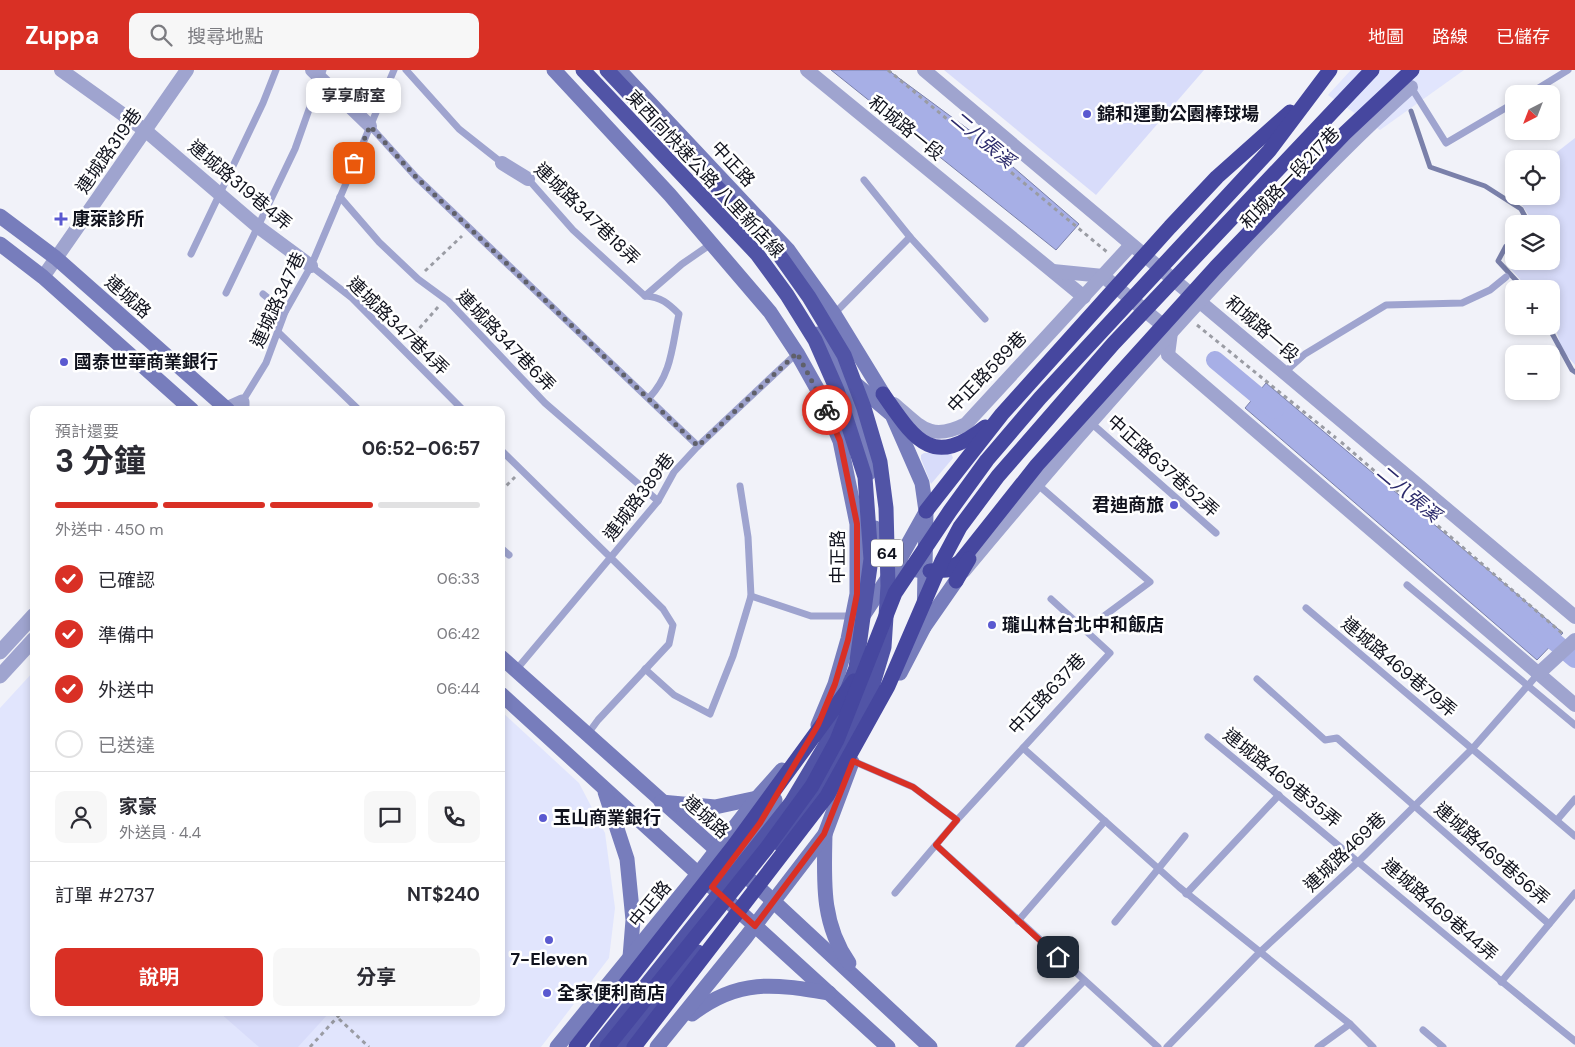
<!DOCTYPE html>
<html lang="zh-TW">
<meta charset="utf-8">
<style>
body{margin:0;font-family:"DM Sans","Noto Sans TC",sans-serif;background:#f7f7f7;color:#2b2b33;height:100vh;display:flex;flex-direction:column;font-size:19px;white-space:nowrap}
*{box-sizing:border-box;margin:0}
p{font-size:16px;color:#7c7c81}
.icon{flex:none;width:28px;height:28px;fill:none;stroke:currentColor;stroke-width:2;stroke-linecap:round;stroke-linejoin:round}
.map{position:relative;flex:1;overflow:hidden}
.details{position:absolute;left:30px;top:336px;width:475px;height:610px;display:flex;flex-direction:column;background:#fff;border-radius:10px;box-shadow:0 2px 8px #0003}
.details>*{flex:none}
.needle{width:32px;rotate:222deg}
.controls{position:absolute;left:1505px;top:15px;display:grid;gap:10px}
.controls a{display:grid;place-items:center;width:55px;height:55px;border-radius:10px;background:#fff;box-shadow:0 2px 8px #0003;font-size:25px}
.pin{position:absolute;display:grid;place-items:center;width:42px;height:42px;color:#fff;margin:-21px;border-radius:10px;box-shadow:0 2px 8px #0006}
.courier{position:absolute;display:grid;place-items:center;width:50px;height:50px;margin:-25px;border:4px solid #d93025;border-radius:50%;background:#fff;color:#222;box-shadow:0 1px 6px #0007}
.bubble{position:absolute;height:35px;border-radius:10px;background:#fff;box-shadow:0 2px 8px #0003;font-size:16px;font-weight:700;line-height:35px;text-align:center}
.head em{font-style:normal;font-weight:700}
.head div{display:flex;flex-direction:column-reverse}
.head{display:flex;align-items:center;justify-content:space-between;height:85px;padding:0 25px}
h1{font-size:32px;font-weight:700;line-height:38px}
.bar{display:grid;grid-template-columns:repeat(4,1fr);gap:8px 5px;align-content:center;height:60px;padding:0 25px}
.bar i{height:6px;border-radius:4px;background:#e1e1e2}
.bar .active{background:#d93025}
.bar p{grid-column:span 4}
.line{display:flex;align-items:center;gap:12px;padding:0 25px;border-top:1px solid #e1e1e2}
.line div{flex:1}
.round{display:grid;place-items:center;flex:none;width:52px;height:52px;border-radius:10px;background:#f7f7f7}
ol{padding:0 25px;list-style:none}
li{display:flex;align-items:center;gap:15px;height:55px}
li p{margin-inline-start:auto}
li .icon{padding:5px;border-radius:50%;background:#d93025;color:#fff;stroke-width:4}
li:last-child{color:#7c7c81}
li i{width:28px;height:28px;border:2px solid #e1e1e2;border-radius:50%}
.action{display:flex;gap:10px;margin-top:auto;padding:10px 25px}
.action a{flex:1;height:58px;border-radius:10px;background:#d93025;color:#fff;font-size:20px;font-weight:700;line-height:58px;text-align:center}
.action a+a{background:#f7f7f7;color:#2b2b33}
header{display:flex;align-items:center;gap:30px;box-sizing:border-box;height:70px;padding:0 25px;background:#d93025;color:#fff}
header strong{font-size:24px}
nav{display:flex;gap:28px;margin-inline-start:auto;font-size:18px}
.search{width:350px;height:45px;background:#f7f7f7;display:flex;align-items:center;gap:12px;box-sizing:border-box;padding:0 18px;border-radius:10px;color:#7c7c81;font-size:19px}
.map>svg:first-child{display:block}
</style>
<header>
<strong>Zuppa</strong>
<div class="search"><svg class="icon" aria-label="search" viewBox="0 0 24 24"><circle cx="10" cy="10" r="6"/><path d="M15 15l6 6"/></svg>搜尋地點</div>
<nav><a>地圖</a><a>路線</a><a>已儲存</a></nav>
</header>
<div class="map">
<svg width="1575" height="977" viewBox="0 0 1575 977">
<rect width="100%" height="100%" fill="#f1f2f9"/>
<g fill="#e1e5fd">
<path d="M1351,0H1464L1380,60L1328,25Z"/>
<path d="M34,601V942H501V641L579,713L605,763L615,838L609,888L541,977H0V638Z"/>
</g>
<g fill="#d8dcfa">
<path d="M944,0H1204L1096,125Z"/>
<path d="M1575,68V295L1562,280L1551,243V219H1529L1506,194L1514,187V191H1551V154H1532V150L1516,126H1551V89H1548Z"/>
<path d="M924,383H951L953,388L931,414L921,389V385Z"/>
<path d="M220,943H329L298,977H259Z"/>
</g>
<g fill="#a7afe6" stroke="#7a80aa">
<path d="M831,0H888L976,65L1079,154L1056,180Z"/>
<path d="M1266,313L1563,563L1537,590L1245,338Z"/>
</g>
<g fill="none" stroke-linecap="round" stroke-linejoin="round">
<g stroke="#7a80aa" stroke-width="5">
<path d="M1411,41L1430,97L1485,116L1521,139L1529,154"/>
<path d="M1514,171L1506,176L1498,191L1524,219"/>
<path d="M1548,256L1572,300L1575,302"/>
</g>
<g stroke="#a7afe6" stroke-width="18">
<path d="M1215,290L1275,340"/>
<path d="M1537,557L1575,589"/>
</g>
<g stroke="#9a9ca4" stroke-width="3" stroke-dasharray="4 4" stroke-linecap="butt">
<path d="M888,0L1107,182"/>
<path d="M425,201L462,166"/>
<path d="M1197,255L1336,368"/>
<path d="M409,270L438,237"/>
<path d="M1341,372L1563,564"/>
<path d="M501,421L515,407"/>
<path d="M339,949L369,977"/>
<path d="M310,977L342,942"/>
</g>
<g stroke="#9fa4cf" stroke-width="7">
<path d="M406,0L459,59L502,93"/>
<path d="M1411,17L1446,73L1514,33"/>
<path d="M1529,24L1568,0"/>
<path d="M370,56L416,107L698,376"/>
<path d="M528,109L573,160L645,226C661,227 668,233 679,244C672,276 672,304 649,328"/>
<path d="M864,110L910,167L985,249"/>
<path d="M340,127L379,172L418,209L448,231L545,333L658,431"/>
<path d="M191,184L263,33L276,0"/>
<path d="M311,196L352,228L463,340"/>
<path d="M226,223L295,79L323,0"/>
<path d="M263,224L285,242"/>
<path d="M645,226L682,194L711,174"/>
<path d="M834,244L910,167"/>
<path d="M278,262L359,340"/>
<path d="M1284,303L1305,284L1386,235L1462,233L1490,220L1506,207"/>
<path d="M242,332L266,293L285,242L311,196L394,0"/>
<path d="M1090,352L1216,463"/>
<path d="M501,380L663,539L673,555L669,574L598,650L587,665"/>
<path d="M1037,414L1150,512L1085,560"/>
<path d="M501,478L509,485"/>
<path d="M1407,515L1575,655"/>
<path d="M751,526L811,546H853"/>
<path d="M1306,538L1575,766"/>
<path d="M645,599L674,625L710,644L733,586L751,526L748,467L740,416"/>
<path d="M516,600L658,431L674,402L698,376L797,283"/>
<path d="M1257,609L1325,670L1337,668L1549,854"/>
<path d="M1208,667C1331,768 1451,872 1575,971"/>
<path d="M853,691L913,717L957,750"/>
<path d="M1557,750L1575,729"/>
<path d="M1105,751L1179,817L1350,954L1373,977"/>
<path d="M936,775L1158,977"/>
<path d="M895,823L957,750L1110,583L1051,529"/>
<path d="M1186,824L1279,725"/>
<path d="M1018,851L1105,751L1023,678"/>
<path d="M1115,852L1185,766"/>
<path d="M1501,912L1575,823"/>
<path d="M1423,960L1443,977"/>
<path d="M1019,977L1084,911"/>
<path d="M1167,977L1260,882L1359,791L1473,678L1538,604"/>
<path d="M1318,977L1350,954"/>
</g>
<g stroke="#9fa4cf" stroke-width="14">
<path d="M61,0L146,61L257,156L311,196"/>
<path d="M312,0L370,56"/>
<path d="M807,0L1084,227"/>
<path d="M924,0L1575,547"/>
<path d="M502,93L528,109"/>
<path d="M1053,201L1103,206L1171,262"/>
<path d="M43,207L187,0"/>
<path d="M1171,262L1168,285L1575,635"/>
<path d="M894,334C921,357 930,372 966,354L1131,175"/>
<path d="M964,501C1057,389 1153,280 1253,174C1305,120 1355,67 1411,17"/>
<path d="M1538,604L1575,570"/>
</g>
<g stroke="#9fa4cf" stroke-width="15">
<path d="M224,340L242,332V340"/>
<path d="M0,582L34,545"/>
<path d="M0,606L34,569"/>
</g>
<g stroke="#777dbc" stroke-width="15">
<path d="M554,0L670,125L770,242L797,283L820,324L840,371L857,454V524L848,569L835,614L818,655"/>
<path d="M619,0L788,180L834,244L883,324L922,413L926,441L924,557"/>
<path d="M0,146L56,188L228,340"/>
<path d="M0,174L43,207L192,340"/>
<path d="M818,264C846,312 860,349 869,403"/>
<path d="M852,311L890,343"/>
<path d="M875,458C875,485 897,498 922,501"/>
<path d="M861,549L897,494L926,442"/>
<path d="M501,587L757,816L930,977"/>
<path d="M900,603L924,557L956,511"/>
<path d="M501,624L888,977"/>
<path d="M605,722L627,789L633,850L630,887"/>
<path d="M661,732L715,737L757,728"/>
<path d="M825,764C824,811 821,853 849,893"/>
<path d="M712,817L760,753L775,730"/>
<path d="M692,944C739,908 774,914 829,923"/>
<path d="M557,977L698,804L757,728L782,700"/>
<path d="M657,977L746,867L825,764L852,692"/>
</g>
<g stroke="#5154a6" stroke-width="15">
<path d="M583,0L757,184L787,225L815,270L837,320L865,407L871,489L856,598L825,676L791,733L597,977"/>
<path d="M607,0L775,179L809,227L844,285L864,338L880,392L886,438L888,516L884,577L869,627L840,682L811,733L781,775"/>
<path d="M622,977L698,882"/>
</g>
<g stroke="#46479f" stroke-width="15">
<path d="M883,324C914,368 931,400 985,357"/>
<path d="M926,441L1002,344L1170,157L1217,107L1290,42"/>
<path d="M930,501L947,500L960,492L1037,395L1216,197L1345,63L1412,0"/>
<path d="M956,511L969,489"/>
<path d="M576,977L733,777L854,611"/>
<path d="M607,977L766,779L812,716L837,670L895,523L950,441L987,390L1040,328L1269,81L1330,0"/>
<path d="M634,977L827,726L888,616L942,491L960,457L998,406L1113,274L1372,0"/>
</g>
</g>
<g fill="none" stroke-linecap="round" stroke-linejoin="round">
<path stroke="#5f606a" stroke-width="5" stroke-dasharray="0 9" d="M354,93L370,56L416,107L698,376L797,283L827,340"/>
<path stroke="#d93025" stroke-width="6" d="M827,340L840,371L857,454V524L848,570L835,614L818,655L760,753L712,817L755,856L824,764L853,691L913,717L957,750L936,775L1058,887"/>
</g>
<g fill="#5a59d0" stroke="#fff" stroke-width="2">
<circle cx="1087" cy="44" r="5"/>
<path d="M58.5 141.5h5v5h5v5h-5v5h-5v-5h-5v-5h5z"/>
<circle cx="64" cy="292" r="5"/>
<circle cx="1174" cy="435" r="5"/>
<circle cx="992" cy="555" r="5"/>
<circle cx="543" cy="748" r="5"/>
<circle cx="549" cy="870" r="5"/>
<circle cx="547" cy="923" r="5"/>
</g>
<g text-anchor="middle" stroke-width="5" stroke-linejoin="round" paint-order="stroke">
<rect fill="#fff" stroke="#585961" stroke-width="1" x="871" y="469.5" width="32" height="27" rx="4"/>
<g font-size="16" font-weight="bold" fill="#10121d">
<text x="887" y="489">64</text>
</g>
<g font-size="18" font-weight="bold" fill="#10121d" stroke="#fff" text-anchor="start">
<text x="1097" y="50">錦和運動公園棒球場</text>
<text x="72" y="155">康萊診所</text>
<text x="74" y="298">國泰世華商業銀行</text>
<text x="1164" y="441" text-anchor="end">君迪商旅</text>
<text x="1002" y="561">瓏山林台北中和飯店</text>
<text x="553" y="754">玉山商業銀行</text>
<text x="549" y="895" text-anchor="middle">7-Eleven</text>
<text x="557" y="929">全家便利商店</text>
</g>
<g font-size="18" fill="#10121d" stroke="#fff">
<text transform="translate(906 58) rotate(39)" y="6">和城路一段</text>
<text transform="translate(109 81) rotate(-55)" y="6">連城路319巷</text>
<text transform="translate(733 94) rotate(47)" y="6">中正路</text>
<text transform="translate(705 104) rotate(47)" y="6">東西向快速公路 八里新店線</text>
<text transform="translate(1290 108) rotate(-46)" y="6">和城路一段217巷</text>
<text transform="translate(240 115) rotate(40)" y="6">連城路319巷4弄</text>
<text transform="translate(587 144) rotate(44)" y="6">連城路347巷18弄</text>
<text transform="translate(128 227) rotate(41)" y="6">連城路</text>
<text transform="translate(278 230) rotate(-65)" y="6">連城路347巷</text>
<text transform="translate(398 256) rotate(44)" y="6">連城路347巷4弄</text>
<text transform="translate(1262 259) rotate(41)" y="6">和城路一段</text>
<text transform="translate(506 271) rotate(46)" y="6">連城路347巷6弄</text>
<text transform="translate(987 302) rotate(-46)" y="6">中正路589巷</text>
<text transform="translate(1163 396) rotate(42)" y="6">中正路637巷52弄</text>
<text transform="translate(639 427) rotate(-53)" y="6">連城路389巷</text>
<text transform="translate(838 487) rotate(-90)" y="6">中正路</text>
<text transform="translate(1399 597) rotate(40)" y="6">連城路469巷79弄</text>
<text transform="translate(1047 624) rotate(-47)" y="6">中正路637巷</text>
<text transform="translate(1282 708) rotate(39)" y="6">連城路469巷35弄</text>
<text transform="translate(706 747) rotate(41)" y="6">連城路</text>
<text transform="translate(1345 782) rotate(-44)" y="6">連城路469巷</text>
<text transform="translate(1492 784) rotate(41)" y="6">連城路469巷56弄</text>
<text transform="translate(650 834) rotate(-50)" y="6">中正路</text>
<text transform="translate(1440 840) rotate(41)" y="6">連城路469巷44弄</text>
</g>
<g font-size="19" font-style="italic" fill="#2b2a6b" stroke="#fff">
<text transform="translate(983 69) rotate(40)" y="7">二八張溪</text>
<text transform="translate(1409 423) rotate(40)" y="7">二八張溪</text>
</g>
</g>
</svg>
<div class="controls">
<a><svg class="needle" viewBox="-14 -14 28 28"><path d="M0-13l5 13h-10z" fill="#e53935"/><path d="M0 13l5-13h-10z" fill="#7c7c81"/></svg></a>
<a><svg class="icon" aria-label="locate" viewBox="0 0 24 24"><circle cx="12" cy="12" r="6"/><path d="M12 2v4M12 18v4M2 12h4M18 12h4"/></svg></a>
<a><svg class="icon" aria-label="layers" viewBox="0 0 24 24"><path d="M12 4l9 5-9 5-9-5zM3 14l9 5 9-5"/></svg></a>
<a>+</a>
<a>−</a>
</div>
<div class="pin" style="left:354px;top:93px;background:#ea580c"><svg class="icon" aria-label="bag" viewBox="0 0 24 24"><path d="M5 8h14l-1 12H6zM9 8a3 3 0 0 1 6 0"/></svg></div>
<div class="pin" style="left:1058px;top:887px;background:#1f2937"><svg class="icon" aria-label="home" viewBox="0 0 24 24"><path d="M3 11l9-7 9 7M6 9v11h12V9"/></svg></div>
<div class="courier" style="left:827px;top:340px"><svg class="icon" aria-label="bike" viewBox="0 0 24 24"><circle cx="6" cy="16" r="4"/><circle cx="18" cy="16" r="4"/><path d="M6 16l4-8h5l3 8M10 8l3 8H6M13 5h3"/></svg></div>
<div class="bubble" style="left:306px;top:8px;width:95px">享享廚室</div>
<section class="details">
<div class="head"><div><h1>3 分鐘</h1><p>預計還要</p></div><em>06:52–06:57</em></div>
<div class="bar"><i class="active"></i><i class="active"></i><i class="active"></i><i></i><p>外送中 · 450 m</p></div>
<ol>
<li><svg class="icon" aria-label="check" viewBox="0 0 24 24"><path d="M5 12l5 5 9-10"/></svg>已確認<p>06:33</p></li>
<li><svg class="icon" aria-label="check" viewBox="0 0 24 24"><path d="M5 12l5 5 9-10"/></svg>準備中<p>06:42</p></li>
<li><svg class="icon" aria-label="check" viewBox="0 0 24 24"><path d="M5 12l5 5 9-10"/></svg>外送中<p>06:44</p></li>
<li><i></i>已送達</li>
</ol>
<div class="line" style="height:90px"><a class="round"><svg class="icon" aria-label="person" viewBox="0 0 24 24"><circle cx="12" cy="8" r="4"/><path d="M4 21q1-7 8-7t8 7"/></svg></a><div><b>家豪</b><p>外送員 · 4.4</p></div><a class="round"><svg class="icon" aria-label="chat" viewBox="0 0 24 24"><path d="M4 5h16v11H9l-5 4z"/></svg></a><a class="round"><svg class="icon" aria-label="phone" viewBox="0 0 24 24"><path d="M5 4h4l2 5-3 2q2 4 5 5l2-3 5 2v4C11 20 4 13 5 4z"/></svg></a></div>
<div class="line" style="height:65px"><div>訂單 #2737</div><b>NT$240</b></div>
<div class="action"><a>說明</a><a>分享</a></div>
</section>
</div>
